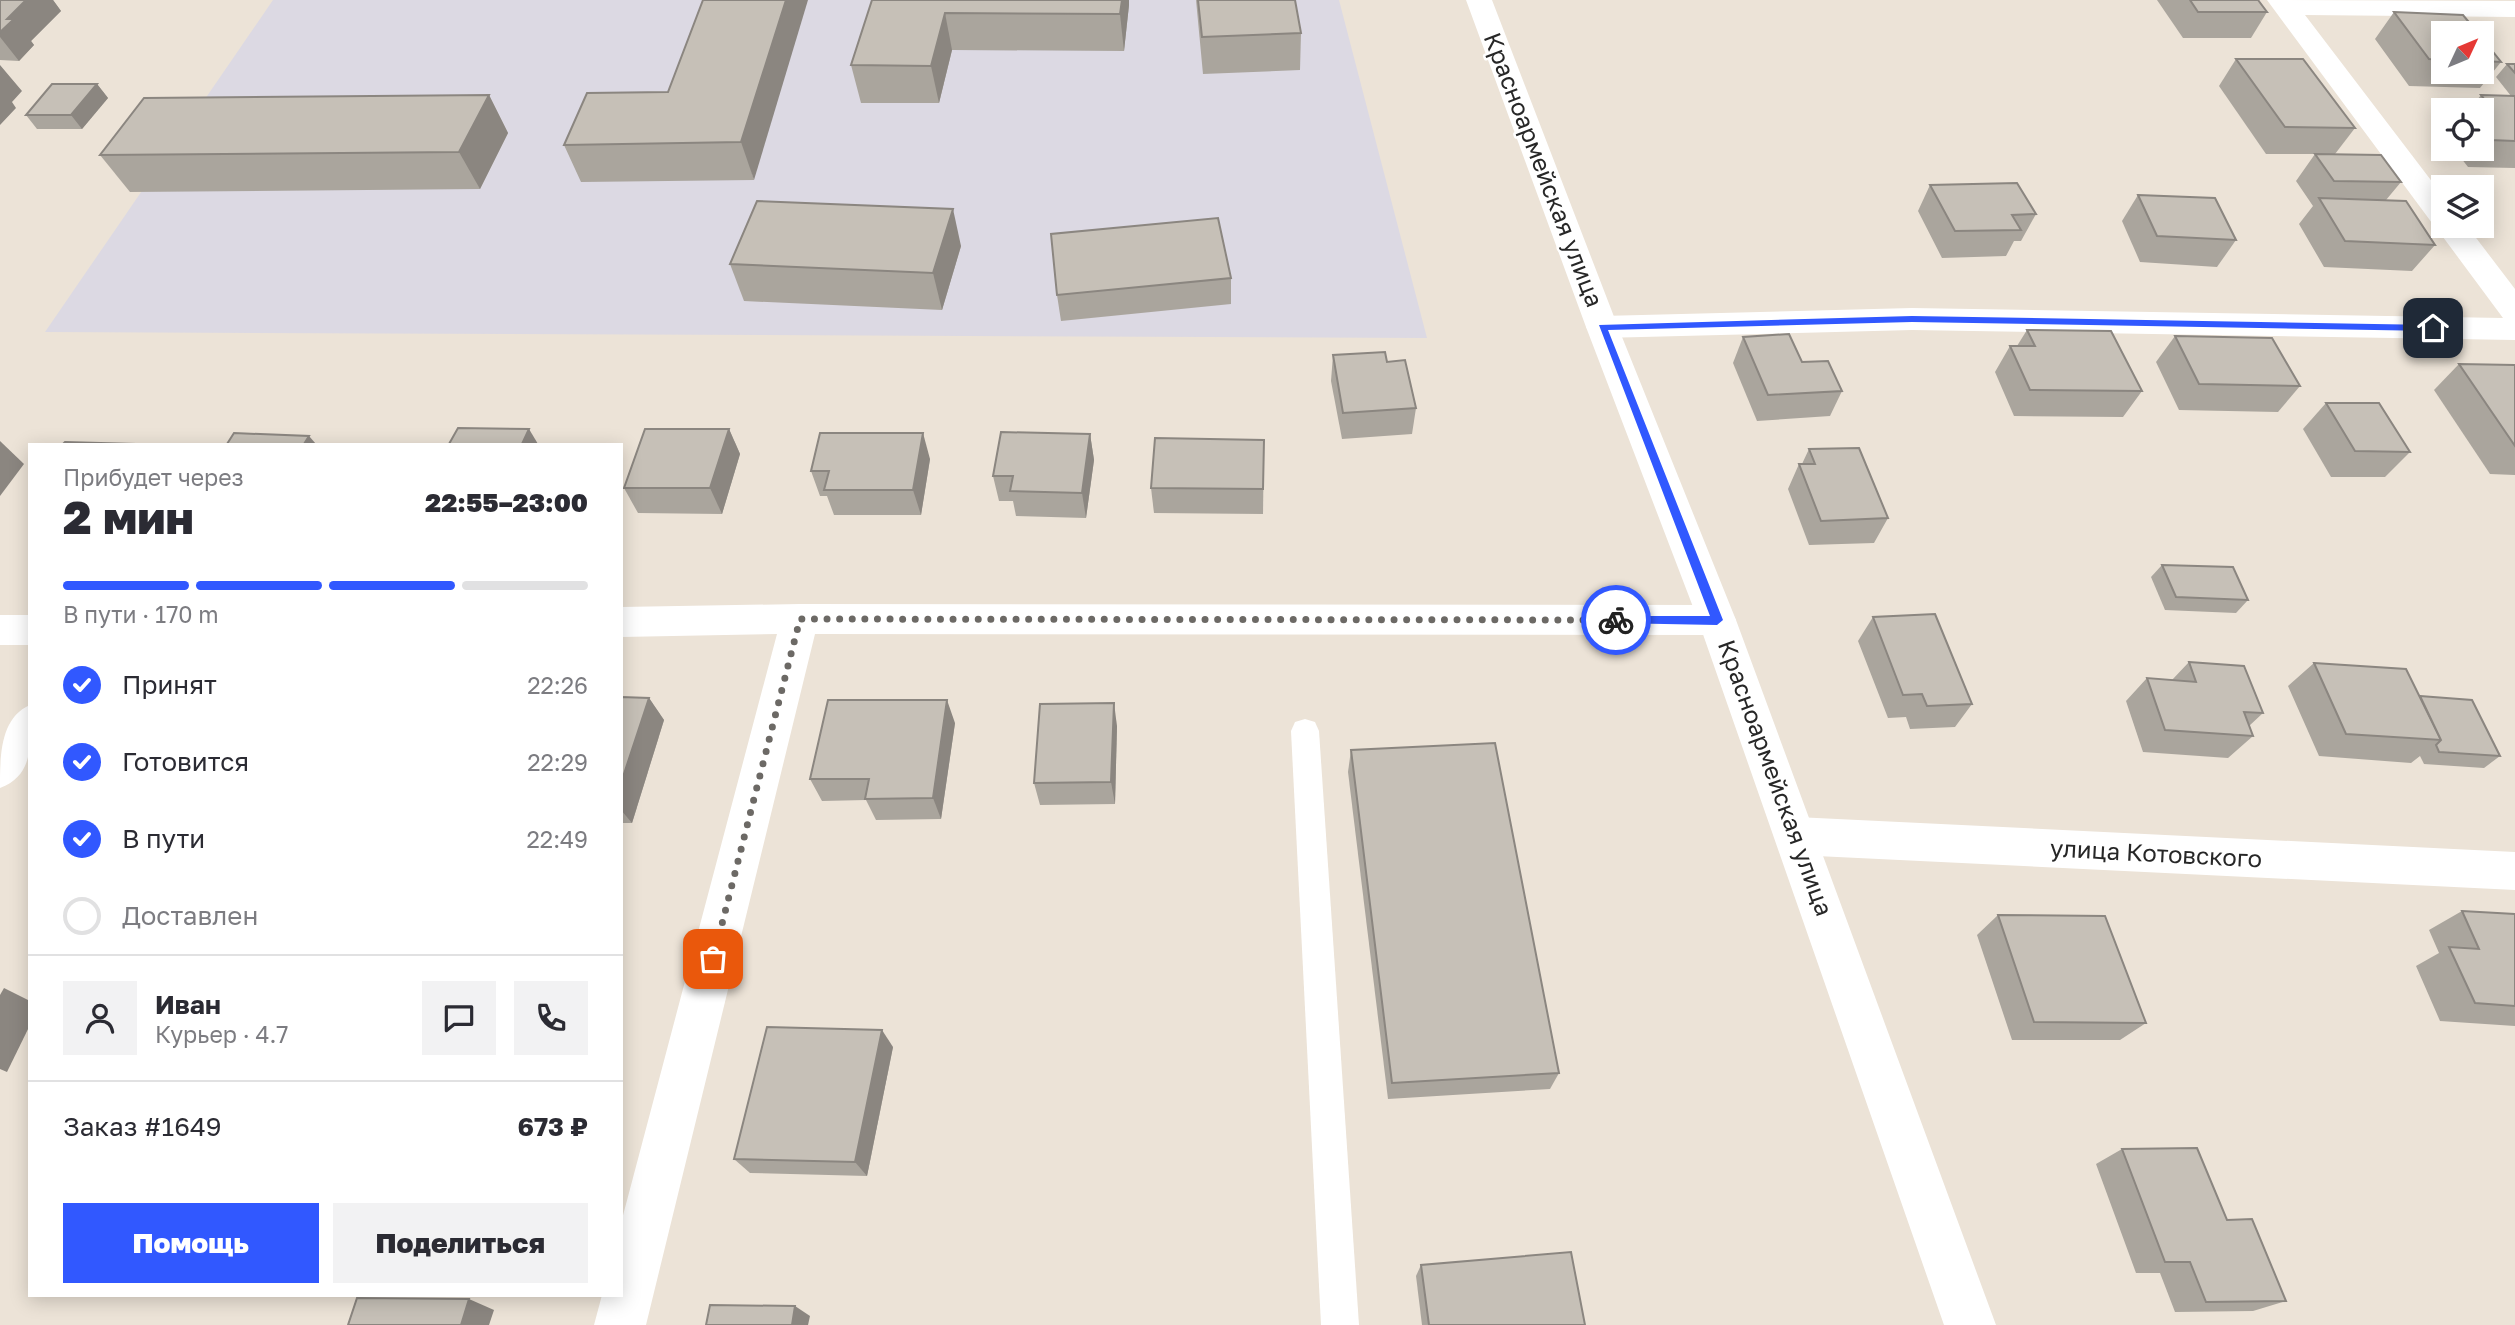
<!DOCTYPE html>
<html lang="ru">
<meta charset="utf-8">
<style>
body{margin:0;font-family:"Golos Text",sans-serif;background:#f2f2f3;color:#2b2b33;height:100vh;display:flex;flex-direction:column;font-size:26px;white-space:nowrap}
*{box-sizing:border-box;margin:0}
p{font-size:23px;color:#7c7c81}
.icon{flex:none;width:38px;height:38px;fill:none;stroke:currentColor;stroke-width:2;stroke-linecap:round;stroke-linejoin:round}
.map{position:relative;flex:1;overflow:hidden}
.side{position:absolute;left:28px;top:443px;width:595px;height:854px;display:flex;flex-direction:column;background:#fff;border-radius:0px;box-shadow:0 4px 18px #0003}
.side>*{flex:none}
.needle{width:46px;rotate:46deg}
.tools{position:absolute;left:2431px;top:21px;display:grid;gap:14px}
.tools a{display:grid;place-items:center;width:63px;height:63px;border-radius:0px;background:#fff;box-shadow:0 4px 18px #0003;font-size:35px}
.pin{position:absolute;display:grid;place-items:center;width:60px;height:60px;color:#fff;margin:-30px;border-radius:14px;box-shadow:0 4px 10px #0006}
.courier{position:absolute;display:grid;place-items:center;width:70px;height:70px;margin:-35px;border:5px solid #3158ff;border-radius:50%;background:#fff;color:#222;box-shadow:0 2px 9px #0007}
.headline em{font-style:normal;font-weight:800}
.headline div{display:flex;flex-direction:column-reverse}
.headline{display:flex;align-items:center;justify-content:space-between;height:119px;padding:0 35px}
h1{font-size:46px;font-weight:800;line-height:52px}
.bar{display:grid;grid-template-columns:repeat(4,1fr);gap:10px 7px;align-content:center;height:84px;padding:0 35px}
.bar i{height:9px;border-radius:5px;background:#e1e1e2}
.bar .selected{background:#3158ff}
.bar p{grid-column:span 4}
.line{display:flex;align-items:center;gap:18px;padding:0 35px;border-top:2px solid #e1e1e2}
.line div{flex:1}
.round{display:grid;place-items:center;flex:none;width:74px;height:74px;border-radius:0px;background:#f2f2f3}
ol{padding:0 35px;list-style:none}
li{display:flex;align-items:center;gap:21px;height:77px}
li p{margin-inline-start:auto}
li .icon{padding:7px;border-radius:50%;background:#3158ff;color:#fff;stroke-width:4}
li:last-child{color:#7c7c81}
li i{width:38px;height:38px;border:4px solid #e1e1e2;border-radius:50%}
.action{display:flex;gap:14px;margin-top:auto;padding:14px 35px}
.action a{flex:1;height:80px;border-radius:0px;background:#3158ff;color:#fff;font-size:28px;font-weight:800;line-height:80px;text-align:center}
.action a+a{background:#f2f2f3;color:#2b2b33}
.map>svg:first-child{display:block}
</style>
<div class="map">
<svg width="2515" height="1325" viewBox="0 0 2515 1325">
<rect width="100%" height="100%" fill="#ece3d7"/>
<path fill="#dcd9e3" d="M273,0H1339L1427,338L45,332Z"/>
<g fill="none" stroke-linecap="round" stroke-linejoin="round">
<path fill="#fff" fill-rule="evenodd" d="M1305,719L1315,722L1319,731L1359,1325H1321L1291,731L1295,722Z"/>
<g fill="#fff" fill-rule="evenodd">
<path d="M2267,0L2515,1V17L2305,15L2443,196V226H2467L2515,289V340L1912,330L1602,338L1591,335L1586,327L1591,319L1602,316L1912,308L2503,318L2440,233L2437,224L2432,223Z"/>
<path d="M800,604L1717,605L1730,609L1736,620L1730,631L1717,635L815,634L646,1325H594L602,1295H621V1223L777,634L621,637V607Z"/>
<rect x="0" y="615" width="30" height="30"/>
<path d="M30,705C30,738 37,774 0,788C0,756 0,718 30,705Z"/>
<path d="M1796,817L2515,852V890L1796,855L1781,849L1775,836L1781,823Z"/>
</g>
<path fill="#fff" fill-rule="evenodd" d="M1466,0H1492L1618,327L1736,620L1996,1325H1944L1698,620L1586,327Z"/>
</g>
<g fill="#aaa59d">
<path d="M0,0H53L61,11L31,41L34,45L19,61L0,60Z"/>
<path d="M703,0L754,180L581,182L564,145L668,92Z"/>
<path d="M872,0L1129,5L1124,51L952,50L939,103H861L851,65Z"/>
<path d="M1196,0H1295L1301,33L1300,70L1203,74Z"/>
<path d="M2157,0H2258L2267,12L2251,38H2183Z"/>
<path d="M2394,12L2443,33V72H2482V38L2501,62L2480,88L2409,86L2375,39Z"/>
<path d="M2236,59L2355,128L2335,154H2266L2219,86Z"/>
<path d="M2507,64H2515V168L2468,167L2454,149H2482V110H2463L2465,108L2470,109L2481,95L2511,96L2496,77Z"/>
<path d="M97,84L108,98L82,129H37L26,115Z"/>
<path d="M489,95L508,133L480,189L130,192L100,155Z"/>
<path d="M2315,154L2401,182L2386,200L2435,245L2412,271L2324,267L2299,224L2313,206L2296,181Z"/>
<path d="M1930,185L2036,214L2021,241H2014L2006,256L1942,258L1918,211Z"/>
<path d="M2138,195L2236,240L2217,267L2140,262L2122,221Z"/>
<path d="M961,246L942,310L744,301L730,264Z"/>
<path d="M1231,278V304L1061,321L1057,295Z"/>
<path d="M2027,330L2142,391L2123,417L2014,416L1995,372L2010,346H2017Z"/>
<path d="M2175,336L2300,386L2278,412L2179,410L2156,362Z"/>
<path d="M1743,337L1802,362L1842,391L1830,416L1757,421L1733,363Z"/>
<path d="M1333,355L1387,362L1416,408L1412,434L1342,439L1331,381Z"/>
<path d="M2459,364L2515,365V475L2490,474L2434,390Z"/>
<path d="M2326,403L2410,452L2385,477H2331L2303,429Z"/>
<path d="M729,429L740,454L722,514L638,513L624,488Z"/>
<path d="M1090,434L1094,460L1086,518L1016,516L1013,501H999L993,476Z"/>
<path d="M1264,440L1263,514L1154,513L1151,488Z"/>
<path d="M1809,449L1888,518L1874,543L1809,545L1788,489L1799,464H1802Z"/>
<path d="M930,459L921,515H834L827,496H820L811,471Z"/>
<path d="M2162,565L2248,600L2236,613L2165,610L2151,577Z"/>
<path d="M1873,617L1972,704L1955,727L1910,729L1906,717L1888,718L1858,641Z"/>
<path d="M2189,662L2263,713L2249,726L2253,736L2228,758L2143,752L2126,701L2147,678L2172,680Z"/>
<path d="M2314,663L2420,696L2500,756L2484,768L2424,764L2420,756L2411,763L2319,756L2288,686Z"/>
<path d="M621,697L649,698L664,720L632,823H621Z"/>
<path d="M955,723L941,819L876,820L866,800L822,801L810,779Z"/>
<path d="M1117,726L1115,804L1040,805L1034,783Z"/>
<path d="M1351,750L1559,1073L1550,1089L1388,1099L1348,772Z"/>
<path d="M2462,911L2515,914V1026L2440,1021L2416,966L2439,953L2429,930Z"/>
<path d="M1998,915L2146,1023L2120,1040H2012L1977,935Z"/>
<path d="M893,1047L867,1176L750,1173L734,1159Z"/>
<path d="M2122,1149L2227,1220L2286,1301L2253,1311L2175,1312L2160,1273H2136L2096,1164Z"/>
<path d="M1421,1265L1585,1325H1422L1416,1276Z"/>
</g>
<g fill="#8b8680">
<path d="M26,0H53L61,11L31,41L34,45L19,61L0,37V32L7,19Z"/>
<path d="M786,0H808L754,180L741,142Z"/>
<path d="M1122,0H1129V5L1124,51L1120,14Z"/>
<path d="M945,13L952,50L939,103L931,66Z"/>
<path d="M0,65L22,91L12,102L16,108L0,125Z"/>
<path d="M97,84L108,98L82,129L71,115Z"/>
<path d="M489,95L508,133L480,189L459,152Z"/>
<path d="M953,209L961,246L942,310L933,273Z"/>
<path d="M529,429L538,444H522Z"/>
<path d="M729,429L740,454L722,514L710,488Z"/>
<path d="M923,433L930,459L921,515L913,490Z"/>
<path d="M1090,434L1094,460L1086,518L1082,493Z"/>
<path d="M309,436L316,444H304Z"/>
<path d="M0,441L24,464L0,496Z"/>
<path d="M649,698L664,720L632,823L621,810V783Z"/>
<path d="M947,700L955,723L941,819L933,798Z"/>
<path d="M1114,703L1117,726L1115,804L1111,782Z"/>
<path d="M4,988L30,1001V1025L7,1072L0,1069V995Z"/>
<path d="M882,1030L893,1047L867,1176L855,1162Z"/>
<path d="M469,1299L494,1310L489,1325H461Z"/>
<path d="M795,1306L810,1316L808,1325H792Z"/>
</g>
<g fill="#c6c0b7" stroke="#8b8680" stroke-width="2">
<path d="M0,0H26L7,19H14L0,32Z"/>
<path d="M703,0H786L741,142L564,145L587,93L668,92Z"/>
<path d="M872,0H1122L1120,14L945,13L931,66L851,65Z"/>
<path d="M1198,0H1295L1301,33L1202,37Z"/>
<path d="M2190,0H2258L2267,12H2198Z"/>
<path d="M2394,12L2463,15L2478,33H2443V60L2429,59Z"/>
<path d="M2482,38L2501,62L2482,61Z"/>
<path d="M2236,59H2303L2355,128L2285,127Z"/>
<path d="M2507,64H2515V73Z"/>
<path d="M52,84H97L71,115H26Z"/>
<path d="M489,95L459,152L100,155L144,98Z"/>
<path d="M2481,95L2515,96V141L2490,140L2482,130V110H2466L2465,108L2492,109Z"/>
<path d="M2315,154L2381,155L2401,182L2334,181Z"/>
<path d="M2017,183L2036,214L2012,215L2021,230L1955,231L1930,185Z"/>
<path d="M2138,195L2215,198L2236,240L2157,236Z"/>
<path d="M2319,198L2406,201L2435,245L2345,241Z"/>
<path d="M757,201L953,209L933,273L730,264Z"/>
<path d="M1218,218L1231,278L1057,295L1051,234Z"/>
<path d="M2027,330L2111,331L2142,391L2030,390L2010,346H2035Z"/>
<path d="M1789,334L1802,362L1828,361L1842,391L1768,395L1743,337Z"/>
<path d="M2175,336L2272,338L2300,386L2199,384Z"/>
<path d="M1385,352L1387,362L1405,360L1416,408L1343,413L1333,355Z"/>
<path d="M2459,364L2515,365V446Z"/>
<path d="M2326,403H2379L2410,452L2355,451Z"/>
<path d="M458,428L529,429L522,444H449Z"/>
<path d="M645,429H729L710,488H624Z"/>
<path d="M1001,432L1090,434L1082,493L1010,491L1013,476H993Z"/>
<path d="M234,433L309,436L304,444H227Z"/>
<path d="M820,433H923L913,490H824L829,471H811Z"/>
<path d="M1155,438L1264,440L1263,489L1151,488Z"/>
<path d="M65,442L136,444H63Z"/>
<path d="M1859,448L1888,518L1821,521L1799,464H1815L1809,449Z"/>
<path d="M2162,565L2233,567L2248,600L2176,597Z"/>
<path d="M1935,614L1972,704L1927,706L1922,694L1903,695L1873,617Z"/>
<path d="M2189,662L2244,666L2263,713L2244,712L2253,736L2165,730L2147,678L2196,682Z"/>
<path d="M2314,663L2406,669L2441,740L2346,734Z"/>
<path d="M2420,696L2472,700L2500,756L2439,752L2436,745L2441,740Z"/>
<path d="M621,697L649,698L621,783Z"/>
<path d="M828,700H947L933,798L865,799L869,779H810Z"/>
<path d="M1114,703L1111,782L1034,783L1040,704Z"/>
<path d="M1495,743L1559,1073L1392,1083L1351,750Z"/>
<path d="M2462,911L2515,914V1006L2475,1003L2449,947L2479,949Z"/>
<path d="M1998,915L2105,916L2146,1023L2034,1022Z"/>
<path d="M767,1027L882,1030L855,1162L734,1159Z"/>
<path d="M2197,1148L2227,1220L2252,1219L2286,1301L2206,1302L2190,1262H2165L2122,1149Z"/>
<path d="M1571,1252L1585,1325H1429L1421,1265Z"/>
<path d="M357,1298L469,1299L461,1325H348Z"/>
<path d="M710,1305L795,1306L792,1325H706Z"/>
</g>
<path fill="#3158ff" d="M1912,316L2433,325L2437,328L2433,331L1912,322L1608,330L1723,620L1717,625L1612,623V617L1616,616H1710L1599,325Z"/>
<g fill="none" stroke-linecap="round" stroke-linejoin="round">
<path stroke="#6c6965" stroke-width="7" stroke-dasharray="0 12.6" d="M713,959L800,619L1616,620"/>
</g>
<g text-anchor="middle" stroke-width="5" stroke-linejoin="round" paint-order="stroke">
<g font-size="24" fill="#272727" stroke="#fff">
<text transform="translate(1543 170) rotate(69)" y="8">Красноармейская улица</text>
<text transform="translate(1775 778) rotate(70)" y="8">Красноармейская улица</text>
<text transform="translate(2156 854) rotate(3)" y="8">улица Котовского</text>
</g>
</g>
</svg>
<div class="tools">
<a><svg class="needle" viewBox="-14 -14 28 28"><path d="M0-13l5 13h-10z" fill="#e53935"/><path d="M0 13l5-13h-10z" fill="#7c7c81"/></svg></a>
<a><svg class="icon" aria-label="locate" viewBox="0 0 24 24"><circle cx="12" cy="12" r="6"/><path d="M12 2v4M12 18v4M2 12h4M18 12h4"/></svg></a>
<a><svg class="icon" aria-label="layers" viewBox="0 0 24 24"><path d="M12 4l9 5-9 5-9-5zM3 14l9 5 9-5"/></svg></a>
</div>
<div class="pin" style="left:713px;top:959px;background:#ea580c"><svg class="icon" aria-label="bag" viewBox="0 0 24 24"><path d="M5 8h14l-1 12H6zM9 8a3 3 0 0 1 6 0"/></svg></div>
<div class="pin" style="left:2433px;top:328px;background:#1f2937"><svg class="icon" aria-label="home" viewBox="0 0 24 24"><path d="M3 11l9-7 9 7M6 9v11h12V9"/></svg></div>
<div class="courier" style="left:1616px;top:620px"><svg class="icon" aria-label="bike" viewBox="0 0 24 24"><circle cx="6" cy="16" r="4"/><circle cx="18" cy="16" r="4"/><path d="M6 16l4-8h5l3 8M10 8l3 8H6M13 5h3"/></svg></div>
<section class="side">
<div class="headline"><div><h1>2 мин</h1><p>Прибудет через</p></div><em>22:55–23:00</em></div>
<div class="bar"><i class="selected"></i><i class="selected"></i><i class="selected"></i><i></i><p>В пути · 170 m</p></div>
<ol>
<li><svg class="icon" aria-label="check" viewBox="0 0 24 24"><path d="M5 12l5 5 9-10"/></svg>Принят<p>22:26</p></li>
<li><svg class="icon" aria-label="check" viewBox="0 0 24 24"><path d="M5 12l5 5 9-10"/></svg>Готовится<p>22:29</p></li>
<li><svg class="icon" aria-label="check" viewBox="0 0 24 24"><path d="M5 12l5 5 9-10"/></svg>В пути<p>22:49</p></li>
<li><i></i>Доставлен</li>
</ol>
<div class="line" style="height:126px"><a class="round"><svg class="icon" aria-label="person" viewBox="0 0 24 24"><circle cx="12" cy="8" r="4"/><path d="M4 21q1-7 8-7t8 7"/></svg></a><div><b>Иван</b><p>Курьер · 4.7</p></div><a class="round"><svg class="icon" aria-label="chat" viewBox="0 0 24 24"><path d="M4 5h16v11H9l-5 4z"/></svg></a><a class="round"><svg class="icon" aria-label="phone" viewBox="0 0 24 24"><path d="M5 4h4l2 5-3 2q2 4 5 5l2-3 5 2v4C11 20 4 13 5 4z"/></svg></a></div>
<div class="line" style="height:91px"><div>Заказ #1649</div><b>673 ₽</b></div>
<div class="action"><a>Помощь</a><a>Поделиться</a></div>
</section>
</div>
